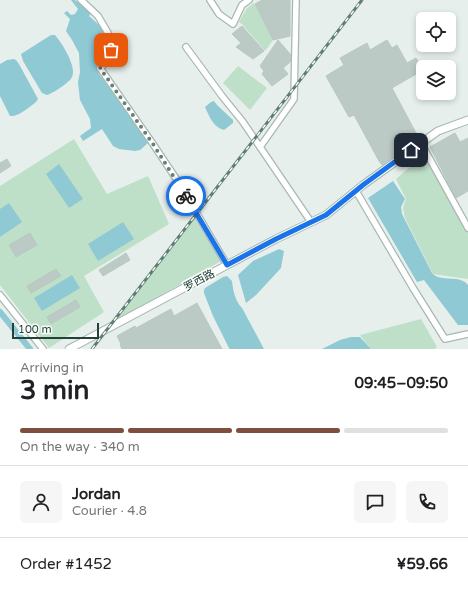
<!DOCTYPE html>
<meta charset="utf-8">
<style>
body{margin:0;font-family:"Varela Round","Noto Sans SC",sans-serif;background:#f6f6f6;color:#202124;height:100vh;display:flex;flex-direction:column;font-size:15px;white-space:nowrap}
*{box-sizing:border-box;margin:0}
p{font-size:13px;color:#757577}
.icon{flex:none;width:22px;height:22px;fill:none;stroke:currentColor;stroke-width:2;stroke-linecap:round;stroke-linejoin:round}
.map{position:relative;height:349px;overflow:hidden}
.drawer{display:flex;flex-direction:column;background:#fff;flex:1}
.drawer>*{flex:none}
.controls{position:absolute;left:416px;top:12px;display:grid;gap:8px}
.controls a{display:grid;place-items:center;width:40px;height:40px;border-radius:6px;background:#fff;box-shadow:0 2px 6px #0003;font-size:20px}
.scale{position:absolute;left:12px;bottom:10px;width:87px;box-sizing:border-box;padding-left:4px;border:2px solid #24423a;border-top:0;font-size:11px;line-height:14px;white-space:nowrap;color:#24423a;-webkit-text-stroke:3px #f7fbf9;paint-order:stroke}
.pin{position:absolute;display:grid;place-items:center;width:34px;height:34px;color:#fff;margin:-17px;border-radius:8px;box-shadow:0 2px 6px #0006}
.courier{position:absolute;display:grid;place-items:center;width:40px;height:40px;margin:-20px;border:3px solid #1a73e8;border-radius:50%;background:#fff;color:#222;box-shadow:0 1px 5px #0007}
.head em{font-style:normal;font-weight:800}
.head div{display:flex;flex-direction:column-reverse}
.head{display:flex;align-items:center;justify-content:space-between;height:68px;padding:0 20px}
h1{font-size:26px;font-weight:800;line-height:30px}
.bar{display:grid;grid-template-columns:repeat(4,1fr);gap:6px 4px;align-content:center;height:48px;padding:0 20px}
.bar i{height:5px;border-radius:3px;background:#e0e0e0}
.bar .current{background:#7f4e3f}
.bar p{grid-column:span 4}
.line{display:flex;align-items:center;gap:10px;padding:0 20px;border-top:1px solid #e0e0e0}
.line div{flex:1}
.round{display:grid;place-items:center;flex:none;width:42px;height:42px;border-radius:6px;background:#f6f6f6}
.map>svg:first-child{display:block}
</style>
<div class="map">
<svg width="468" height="349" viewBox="0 0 468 349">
<rect width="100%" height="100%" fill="#e6efeb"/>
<g fill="#bfe0c8">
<path d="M254,3L273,40L265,51L242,24L239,22L247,8Z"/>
<path d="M238,66L267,88L250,110L223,83Z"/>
<path d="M74,139L107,194L148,176L169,224L84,276L104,312L49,348L0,285V186Z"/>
<path d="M417,161L431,164L468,232V279L433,274L405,218L403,208L406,199L396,179Z"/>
<path d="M194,217L221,261L117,320L115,317Z"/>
<path d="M421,319L437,347L434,349H371L360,335Z"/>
</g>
<g fill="#8ec9d4">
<path d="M71,0H75L91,13L89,16L98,24L99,22C105,34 112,48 103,60C102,63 98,65 96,67L99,74L149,140L148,143L140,150L135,151L119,149L113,146L102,129L83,141L80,136L91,128L90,119L80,100L78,82L80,72L79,53L72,40L66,31L70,19L64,13L67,11L71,15L75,14L78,9Z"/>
<path d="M51,35H55C62,43 77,67 72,77C69,83 53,93 47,95L42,93L23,61L21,54Z"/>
<path d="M14,59L16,60L19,64L38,99L36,102C29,107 19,117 10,116L0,96V64L7,60Z"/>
<path d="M214,101L217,105L233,120V123L224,130C214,128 209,116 205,107L211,102Z"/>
<path d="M59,164L83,199L69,208L46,174Z"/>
<path d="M393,181L405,199L401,207L402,214L432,273C441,283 460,274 468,285V325H458L424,280L417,282L368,198Z"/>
<path d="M9,203L22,222L0,237V209Z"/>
<path d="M123,222L134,239L98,261L88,244Z"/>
<path d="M279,249L284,251L281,268L256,295L246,303L238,275L253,261Z"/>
<path d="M72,275L80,288L42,311L34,298Z"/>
<path d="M227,276L232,281C233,290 235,301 242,308L264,349H230L229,348L213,316L204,293V290L205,288L223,277Z"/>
<path d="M351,337H360L371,349H322L340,340Z"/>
</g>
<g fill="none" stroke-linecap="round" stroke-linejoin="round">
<path stroke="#8ec9d4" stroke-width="6" d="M0,312L30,349"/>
</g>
<g fill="#bbcac4" stroke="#b8c9c2">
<path d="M262,0H290V36L273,40L255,4Z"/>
<path d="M242,26L264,51L253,59L236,47L241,43L232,34Z"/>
<path d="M278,40L291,55V57L289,58L291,59L290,62L283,68L288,74L272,86L262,74L264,71L260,66Z"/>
<path d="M387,40L392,48L397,45L407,63L416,58L423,70L392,88L416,133L420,138L382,165L379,161L354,115L349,117L326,76L344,65L340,58L367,43L370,50Z"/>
<path d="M455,133L460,142L468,138V191L456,198L430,147Z"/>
<path d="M7,159L11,166L0,173V163Z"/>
<path d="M30,233L37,245L16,257L9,245Z"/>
<path d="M126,253L130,260L103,276L99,270Z"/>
<path d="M56,269L61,276L31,293L27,286Z"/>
<path d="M76,300L80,307L51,324L47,317Z"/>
<path d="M197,303L222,349H122L120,345L121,344L117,336L135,326L136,328L171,309L174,316Z"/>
</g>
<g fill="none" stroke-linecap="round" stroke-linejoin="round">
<defs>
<g id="minor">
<path d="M81,0L98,16L108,33L110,42L111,51L107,62L100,68L153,144L179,183L227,265"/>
<path d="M210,0L219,14L233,24L242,5L249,0"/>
<path d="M296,0L294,99L260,147L311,222"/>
<path d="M186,47L222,96L243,122L260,147"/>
<path d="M421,143L468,228"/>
<path d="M356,191L413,288L445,339L468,334"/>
<path d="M0,295L43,349"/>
</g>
<path id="tertiary" d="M69,349L276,239L326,215L363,185L438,131L468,120"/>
</defs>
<use href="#minor" stroke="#a8b8b2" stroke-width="8"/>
<use href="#tertiary" stroke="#a8b8b2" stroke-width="9"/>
<use href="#minor" stroke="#fff" stroke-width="5.5"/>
<use href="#tertiary" stroke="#fff" stroke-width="7"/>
<defs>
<path id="rail" d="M92,349L362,0"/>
</defs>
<use href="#rail" stroke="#5f7d75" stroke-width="3"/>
<use href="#rail" stroke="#f7fbf9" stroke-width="1.5" stroke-dasharray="4.5" stroke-linecap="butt"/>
</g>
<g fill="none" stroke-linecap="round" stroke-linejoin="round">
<path stroke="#687f78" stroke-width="4" stroke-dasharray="0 7.2" d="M111,50L107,62L100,68L153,144L186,196"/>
<path stroke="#1a73e8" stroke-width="5" d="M186,196L227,265L276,239L326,215L363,185L411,150"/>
</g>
<g text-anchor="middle" stroke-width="3.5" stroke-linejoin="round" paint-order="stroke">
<g font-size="11" fill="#24423a" stroke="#f7fbf9">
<text transform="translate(199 280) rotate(-28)" y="4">罗西路</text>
</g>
</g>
</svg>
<div class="controls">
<a><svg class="icon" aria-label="locate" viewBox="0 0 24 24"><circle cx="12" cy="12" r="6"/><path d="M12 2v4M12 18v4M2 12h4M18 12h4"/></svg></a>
<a><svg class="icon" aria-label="layers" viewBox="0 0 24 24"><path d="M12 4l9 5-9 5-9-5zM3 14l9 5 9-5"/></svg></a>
</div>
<div class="scale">100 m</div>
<div class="pin" style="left:111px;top:50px;background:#ea580c"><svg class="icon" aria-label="bag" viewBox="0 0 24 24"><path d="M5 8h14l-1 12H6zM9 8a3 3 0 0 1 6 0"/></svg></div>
<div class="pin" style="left:411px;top:150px;background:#1f2937"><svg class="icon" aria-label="home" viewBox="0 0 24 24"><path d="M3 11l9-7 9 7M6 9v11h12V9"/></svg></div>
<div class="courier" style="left:186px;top:196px"><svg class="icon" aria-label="bike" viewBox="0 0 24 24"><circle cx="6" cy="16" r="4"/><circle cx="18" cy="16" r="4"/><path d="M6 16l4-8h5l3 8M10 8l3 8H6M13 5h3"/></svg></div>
</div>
<section class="drawer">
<div class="head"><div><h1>3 min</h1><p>Arriving in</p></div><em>09:45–09:50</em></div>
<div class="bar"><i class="current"></i><i class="current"></i><i class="current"></i><i></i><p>On the way · 340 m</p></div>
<div class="line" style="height:72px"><a class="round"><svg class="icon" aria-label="person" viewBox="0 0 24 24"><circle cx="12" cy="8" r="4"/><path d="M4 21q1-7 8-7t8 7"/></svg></a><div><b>Jordan</b><p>Courier · 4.8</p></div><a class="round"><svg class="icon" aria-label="chat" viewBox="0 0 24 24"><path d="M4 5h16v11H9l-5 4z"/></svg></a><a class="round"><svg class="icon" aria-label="phone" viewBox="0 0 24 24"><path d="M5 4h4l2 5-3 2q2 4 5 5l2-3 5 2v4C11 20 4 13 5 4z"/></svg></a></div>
<div class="line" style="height:52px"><div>Order #1452</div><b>¥59.66</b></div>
</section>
